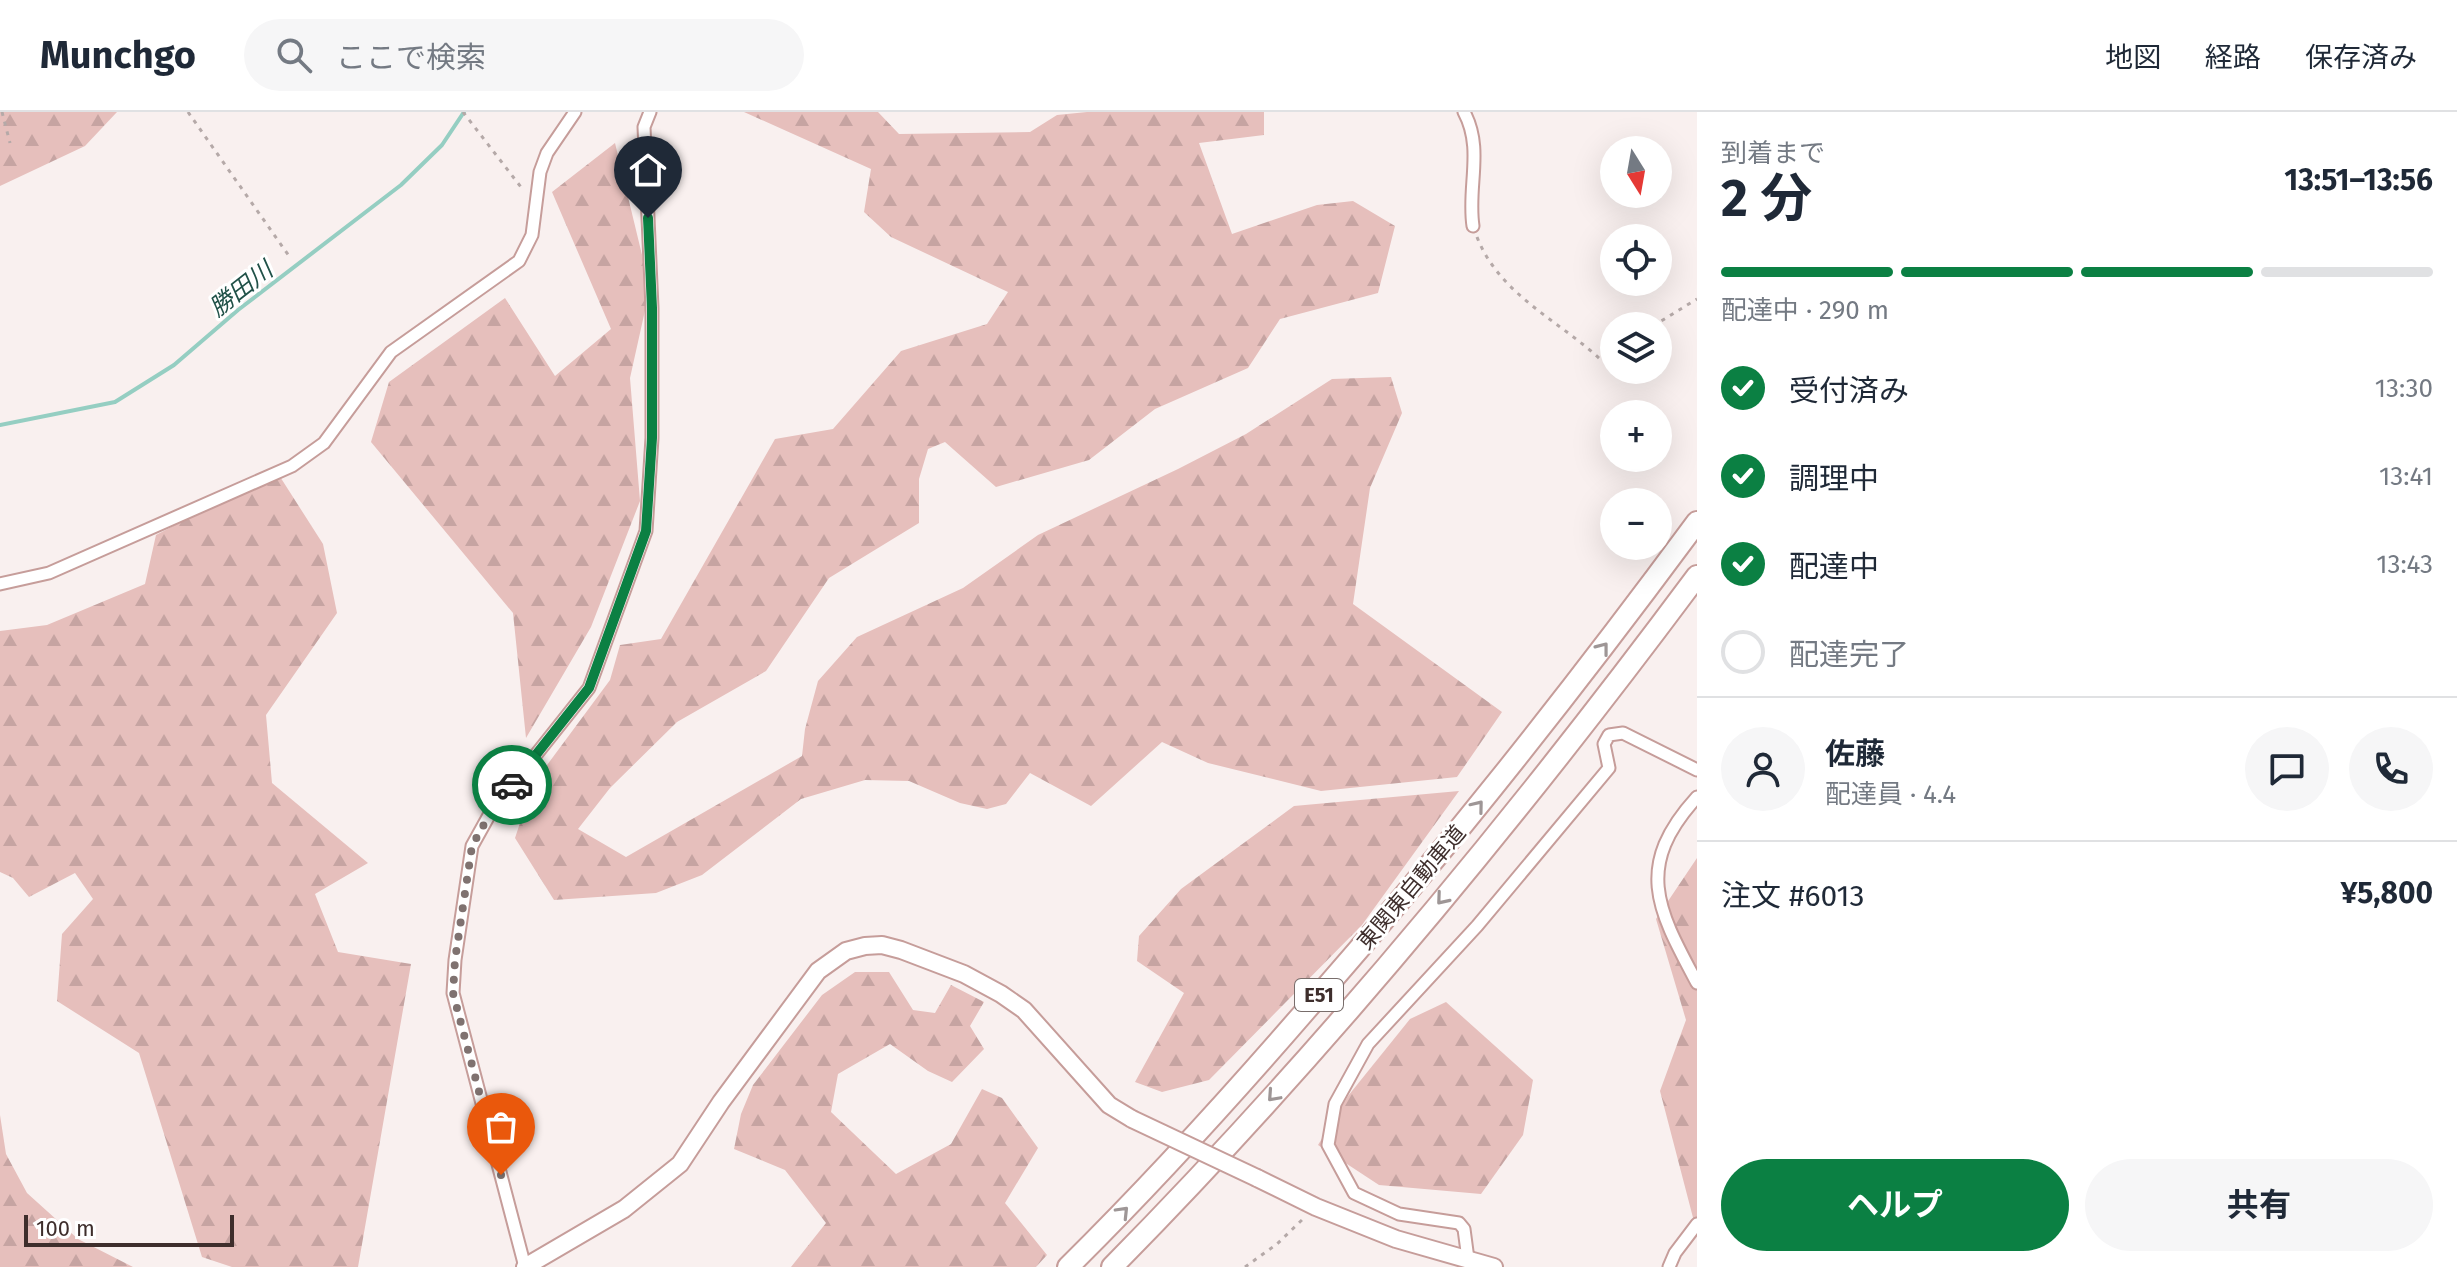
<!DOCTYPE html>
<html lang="ja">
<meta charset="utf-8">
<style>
body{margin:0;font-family:"Fira Sans","Noto Sans JP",sans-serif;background:#f6f6f7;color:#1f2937;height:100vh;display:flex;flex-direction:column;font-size:30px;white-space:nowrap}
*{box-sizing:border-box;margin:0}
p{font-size:26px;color:#747a83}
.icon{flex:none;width:44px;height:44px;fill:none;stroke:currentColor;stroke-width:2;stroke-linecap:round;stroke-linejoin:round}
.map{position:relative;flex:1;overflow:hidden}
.sheet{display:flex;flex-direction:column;background:#fff;width:760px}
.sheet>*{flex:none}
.needle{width:52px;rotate:169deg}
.buttons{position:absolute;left:1600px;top:24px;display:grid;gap:16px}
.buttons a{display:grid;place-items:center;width:72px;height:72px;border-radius:50%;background:#fff;box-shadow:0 8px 32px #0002;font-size:40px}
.scale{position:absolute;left:24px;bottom:20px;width:210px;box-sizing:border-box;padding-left:8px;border:4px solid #3e2e2c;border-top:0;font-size:22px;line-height:28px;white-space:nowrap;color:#3e2e2c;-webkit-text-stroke:6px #fff;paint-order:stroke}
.pin{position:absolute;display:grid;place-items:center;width:68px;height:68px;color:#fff;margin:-82px -34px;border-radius:50% 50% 50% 0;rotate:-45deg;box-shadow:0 0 8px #0007}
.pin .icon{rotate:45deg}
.courier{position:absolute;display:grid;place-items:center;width:80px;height:80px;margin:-40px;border:6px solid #0b8043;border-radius:50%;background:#fff;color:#222;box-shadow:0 2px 10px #0007}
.overview em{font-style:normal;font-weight:700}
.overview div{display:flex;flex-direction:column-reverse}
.overview{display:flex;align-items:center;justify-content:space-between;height:136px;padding:0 24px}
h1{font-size:52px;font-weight:700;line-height:60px}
.bar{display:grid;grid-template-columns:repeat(4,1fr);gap:12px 8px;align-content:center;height:96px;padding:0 24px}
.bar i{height:10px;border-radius:6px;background:#e0e1e3}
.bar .on{background:#0b8043}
.bar p{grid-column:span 4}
.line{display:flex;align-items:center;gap:20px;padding:0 24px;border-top:2px solid #e0e1e3}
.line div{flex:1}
.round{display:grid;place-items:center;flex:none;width:84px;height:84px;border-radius:42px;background:#f6f6f7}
ol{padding:0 24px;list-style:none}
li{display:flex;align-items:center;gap:24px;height:88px}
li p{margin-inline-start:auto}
li .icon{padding:8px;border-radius:50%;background:#0b8043;color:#fff;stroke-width:4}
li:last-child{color:#747a83}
li i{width:44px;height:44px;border:4px solid #e0e1e3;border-radius:50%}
.cta{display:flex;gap:16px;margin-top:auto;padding:16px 24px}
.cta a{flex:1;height:92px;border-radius:48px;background:#0b8043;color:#fff;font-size:32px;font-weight:700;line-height:92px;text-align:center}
.cta a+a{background:#f6f6f7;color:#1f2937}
header{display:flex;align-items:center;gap:48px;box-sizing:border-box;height:112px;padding:0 40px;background:#fff;border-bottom:2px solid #e0e1e3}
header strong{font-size:38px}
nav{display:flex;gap:44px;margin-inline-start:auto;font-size:28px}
.search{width:560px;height:72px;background:#f6f6f7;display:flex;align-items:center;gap:20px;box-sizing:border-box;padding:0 28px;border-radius:44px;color:#747a83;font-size:30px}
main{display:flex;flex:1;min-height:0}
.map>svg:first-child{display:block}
</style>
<header>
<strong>Munchgo</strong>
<div class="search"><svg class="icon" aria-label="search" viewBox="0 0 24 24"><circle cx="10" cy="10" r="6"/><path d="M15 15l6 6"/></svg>ここで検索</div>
<nav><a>地図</a><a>経路</a><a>保存済み</a></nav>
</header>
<main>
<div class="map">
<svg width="1697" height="1155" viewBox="0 0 1697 1155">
<defs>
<pattern id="forest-firs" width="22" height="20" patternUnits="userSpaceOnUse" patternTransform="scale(2)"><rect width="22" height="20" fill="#e6bfbc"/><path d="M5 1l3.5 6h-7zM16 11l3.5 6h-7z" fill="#c6a4a2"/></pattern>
</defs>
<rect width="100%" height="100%" fill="#f9f0ef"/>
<g fill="url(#forest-firs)">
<path d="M0,0H117L85,34L0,74Z"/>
<path d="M744,0H878L899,22L1030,20L1057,3L1087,0H1264V23L1199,31L1232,122L1317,93L1353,89L1395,114L1378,181L1280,207L1248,256L1155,297L1089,348L996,375L945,330L928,337L919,367V411L829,466L766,559L677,610L610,676L578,717L626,745L802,644L805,617L818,569L857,525L963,476L1038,423L1178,357L1246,322L1332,267L1391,265L1402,301L1370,376L1353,492L1502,600L1457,665L1321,679L1208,651L1162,630L1091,694L1030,661L1006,692L987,697L960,691L909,669L865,668L801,687L702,763L656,781L554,788L515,726L533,672L610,568L620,533L661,527L775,327L833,317L901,239L987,212L1008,180L891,125L864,100L871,57Z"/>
<path d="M615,31L650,176L630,266L640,389L591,515L526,626L513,501L371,330L389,270L505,186L555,264L611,217L552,80Z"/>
<path d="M277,360L323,432L337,501L266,603L272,671L368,751L315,782L338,840L411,852L358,1155H232L202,1145L139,941L57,889L62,822L93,787L75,761L29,785L13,766L0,760V519L47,513L145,472L156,423Z"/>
<path d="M1459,679L1362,813L1209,968L1162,980L1135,970L1184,881L1137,849L1139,824L1181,777L1294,694Z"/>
<path d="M1697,746V1121L1660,979L1686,908L1656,807Z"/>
<path d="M855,860H889L913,898L935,901L951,873L984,890L970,914L984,937L952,970L928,959L890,932L838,962L831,1000L896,1062L951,1032L982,977L1002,986L1038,1036L1005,1091L1047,1143L1036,1155H791L826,1111L785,1058L734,1037L741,1002L753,973L822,883Z"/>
<path d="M1446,890L1533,968L1523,1023L1481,1082L1379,1073L1318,1033L1348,984L1410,907Z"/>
<path d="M0,1003L6,1042L27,1081L78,1127L133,1155H0Z"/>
</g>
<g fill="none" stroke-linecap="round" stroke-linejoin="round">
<path stroke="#95cec2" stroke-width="4" d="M0,313L115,290L174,253L238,198L401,73L442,33L464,0"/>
<defs>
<g id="street">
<path d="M1464,0C1484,37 1467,75 1473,114"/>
<path d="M0,472L49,461L292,354L324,331L391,240L519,149L532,123L540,60L547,41L575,0"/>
<path d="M1697,685C1633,755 1658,798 1697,871"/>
<path d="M1468,1147L1464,1117L1459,1111L1399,1102L1354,1081L1328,1033L1335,992L1368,932L1477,814L1609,656L1604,632L1609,623L1623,621L1697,658"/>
<path d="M525,1155L453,881L455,848L472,734L492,698L589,576L646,419L652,326V196L644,15L650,0"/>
<path d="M1669,1155L1675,1141L1697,1112"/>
</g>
<g id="secondary">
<path d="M1257,1066L1316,1095L1396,1127L1494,1155"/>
<path d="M525,1155L624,1097L680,1052L721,990L818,859L846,839L865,834L882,833L901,838L964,862L1001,882L1024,898L1109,993L1132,1007"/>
</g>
<g id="highway">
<path d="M1068,1155C1151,1073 1230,986 1307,897C1444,741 1573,578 1697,410"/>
<path d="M1112,1155C1324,940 1517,706 1697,464"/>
</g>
</defs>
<use href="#street" stroke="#c69d9a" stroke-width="15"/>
<use href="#secondary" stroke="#c69d9a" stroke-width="20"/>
<use href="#highway" stroke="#c69d9a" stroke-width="24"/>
<g stroke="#b5a9a8" stroke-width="3" stroke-dasharray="4 6" stroke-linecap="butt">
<path d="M2,0L10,31"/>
<path d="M188,0L289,144"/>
<path d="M463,0L524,79"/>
<path d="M1477,125C1499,182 1558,208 1600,247L1614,238"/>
<path d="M1653,214L1697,187"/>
<path d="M1245,1155L1277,1132L1304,1106"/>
</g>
<use href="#street" stroke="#fff" stroke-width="11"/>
<use href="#secondary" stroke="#fff" stroke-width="16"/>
<use href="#highway" stroke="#fff" stroke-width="20"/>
<defs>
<path id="secondary-bridge" d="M1132,1007L1257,1066"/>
</defs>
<use href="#secondary-bridge" stroke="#c69d9a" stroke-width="20" stroke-linecap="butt"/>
<use href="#secondary-bridge" stroke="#fff" stroke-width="16"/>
</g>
<defs><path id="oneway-chevron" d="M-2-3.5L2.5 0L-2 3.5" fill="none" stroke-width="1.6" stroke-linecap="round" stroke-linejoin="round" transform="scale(2)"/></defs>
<g stroke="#9e9696">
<use href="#oneway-chevron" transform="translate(1603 536) rotate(-52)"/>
<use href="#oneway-chevron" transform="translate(1478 694) rotate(-51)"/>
<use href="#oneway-chevron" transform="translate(1442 787) rotate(130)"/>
<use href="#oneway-chevron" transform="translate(1273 984) rotate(132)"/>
<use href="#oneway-chevron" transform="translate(1123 1100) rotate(-46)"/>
</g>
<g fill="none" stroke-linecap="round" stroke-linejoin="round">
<path stroke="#7f7270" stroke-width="8" stroke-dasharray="0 14.4" d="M501,1063L453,881L455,848L472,734L492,698L512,673"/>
<path stroke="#0b8043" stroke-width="10" d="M512,673L589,576L646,419L652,326V196L648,106"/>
</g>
<g text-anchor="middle" stroke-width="6" stroke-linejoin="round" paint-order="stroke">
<rect fill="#fff" stroke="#786d6b" stroke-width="2" x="1295" y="867" width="48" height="32" rx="6"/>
<g font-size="20" font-weight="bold" fill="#3e2e2c">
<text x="1319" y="890">E51</text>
</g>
<g font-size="22" fill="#3e2e2c" stroke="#fff">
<text transform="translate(1411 775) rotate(-50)" y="8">東関東自動車道</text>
</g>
<g font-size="24" font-style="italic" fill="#205148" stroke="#fff">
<text transform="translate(241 177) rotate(-38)" y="8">勝田川</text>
</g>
</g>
</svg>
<div class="buttons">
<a><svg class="needle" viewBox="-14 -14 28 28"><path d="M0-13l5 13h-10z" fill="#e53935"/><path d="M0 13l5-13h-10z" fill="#747a83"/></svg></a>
<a><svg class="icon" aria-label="locate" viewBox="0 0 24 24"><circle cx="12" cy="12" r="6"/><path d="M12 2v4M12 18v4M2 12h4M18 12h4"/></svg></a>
<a><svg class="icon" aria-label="layers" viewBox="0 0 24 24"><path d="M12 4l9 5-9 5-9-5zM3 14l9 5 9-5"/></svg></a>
<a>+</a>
<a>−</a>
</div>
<div class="scale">100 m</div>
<div class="pin" style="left:501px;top:1063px;background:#ea580c"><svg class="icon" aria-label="bag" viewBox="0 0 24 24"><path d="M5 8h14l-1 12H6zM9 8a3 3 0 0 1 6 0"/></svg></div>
<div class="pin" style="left:648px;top:106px;background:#1f2937"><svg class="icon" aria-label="home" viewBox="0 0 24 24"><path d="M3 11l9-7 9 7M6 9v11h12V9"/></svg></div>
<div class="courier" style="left:512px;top:673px"><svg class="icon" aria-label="car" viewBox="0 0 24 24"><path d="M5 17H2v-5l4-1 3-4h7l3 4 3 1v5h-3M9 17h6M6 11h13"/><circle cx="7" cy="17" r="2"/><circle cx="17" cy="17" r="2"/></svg></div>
</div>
<section class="sheet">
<div class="overview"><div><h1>2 分</h1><p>到着まで</p></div><em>13:51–13:56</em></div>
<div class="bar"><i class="on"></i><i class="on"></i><i class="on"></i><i></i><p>配達中 · 290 m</p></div>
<ol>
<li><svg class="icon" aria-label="check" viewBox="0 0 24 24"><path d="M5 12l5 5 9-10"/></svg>受付済み<p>13:30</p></li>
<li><svg class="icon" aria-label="check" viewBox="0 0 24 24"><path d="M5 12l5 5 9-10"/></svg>調理中<p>13:41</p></li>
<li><svg class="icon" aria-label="check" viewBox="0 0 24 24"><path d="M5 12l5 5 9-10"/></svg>配達中<p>13:43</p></li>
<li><i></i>配達完了</li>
</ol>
<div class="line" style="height:144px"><a class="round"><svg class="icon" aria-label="person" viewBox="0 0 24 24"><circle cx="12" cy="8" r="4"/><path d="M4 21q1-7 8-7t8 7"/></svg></a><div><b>佐藤</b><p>配達員 · 4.4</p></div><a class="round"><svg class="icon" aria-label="chat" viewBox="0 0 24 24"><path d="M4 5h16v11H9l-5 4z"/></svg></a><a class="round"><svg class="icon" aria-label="phone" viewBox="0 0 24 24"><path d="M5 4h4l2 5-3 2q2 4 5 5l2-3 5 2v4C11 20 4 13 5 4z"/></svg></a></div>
<div class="line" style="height:104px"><div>注文 #6013</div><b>¥5,800</b></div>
<div class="cta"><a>ヘルプ</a><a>共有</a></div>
</section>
</main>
